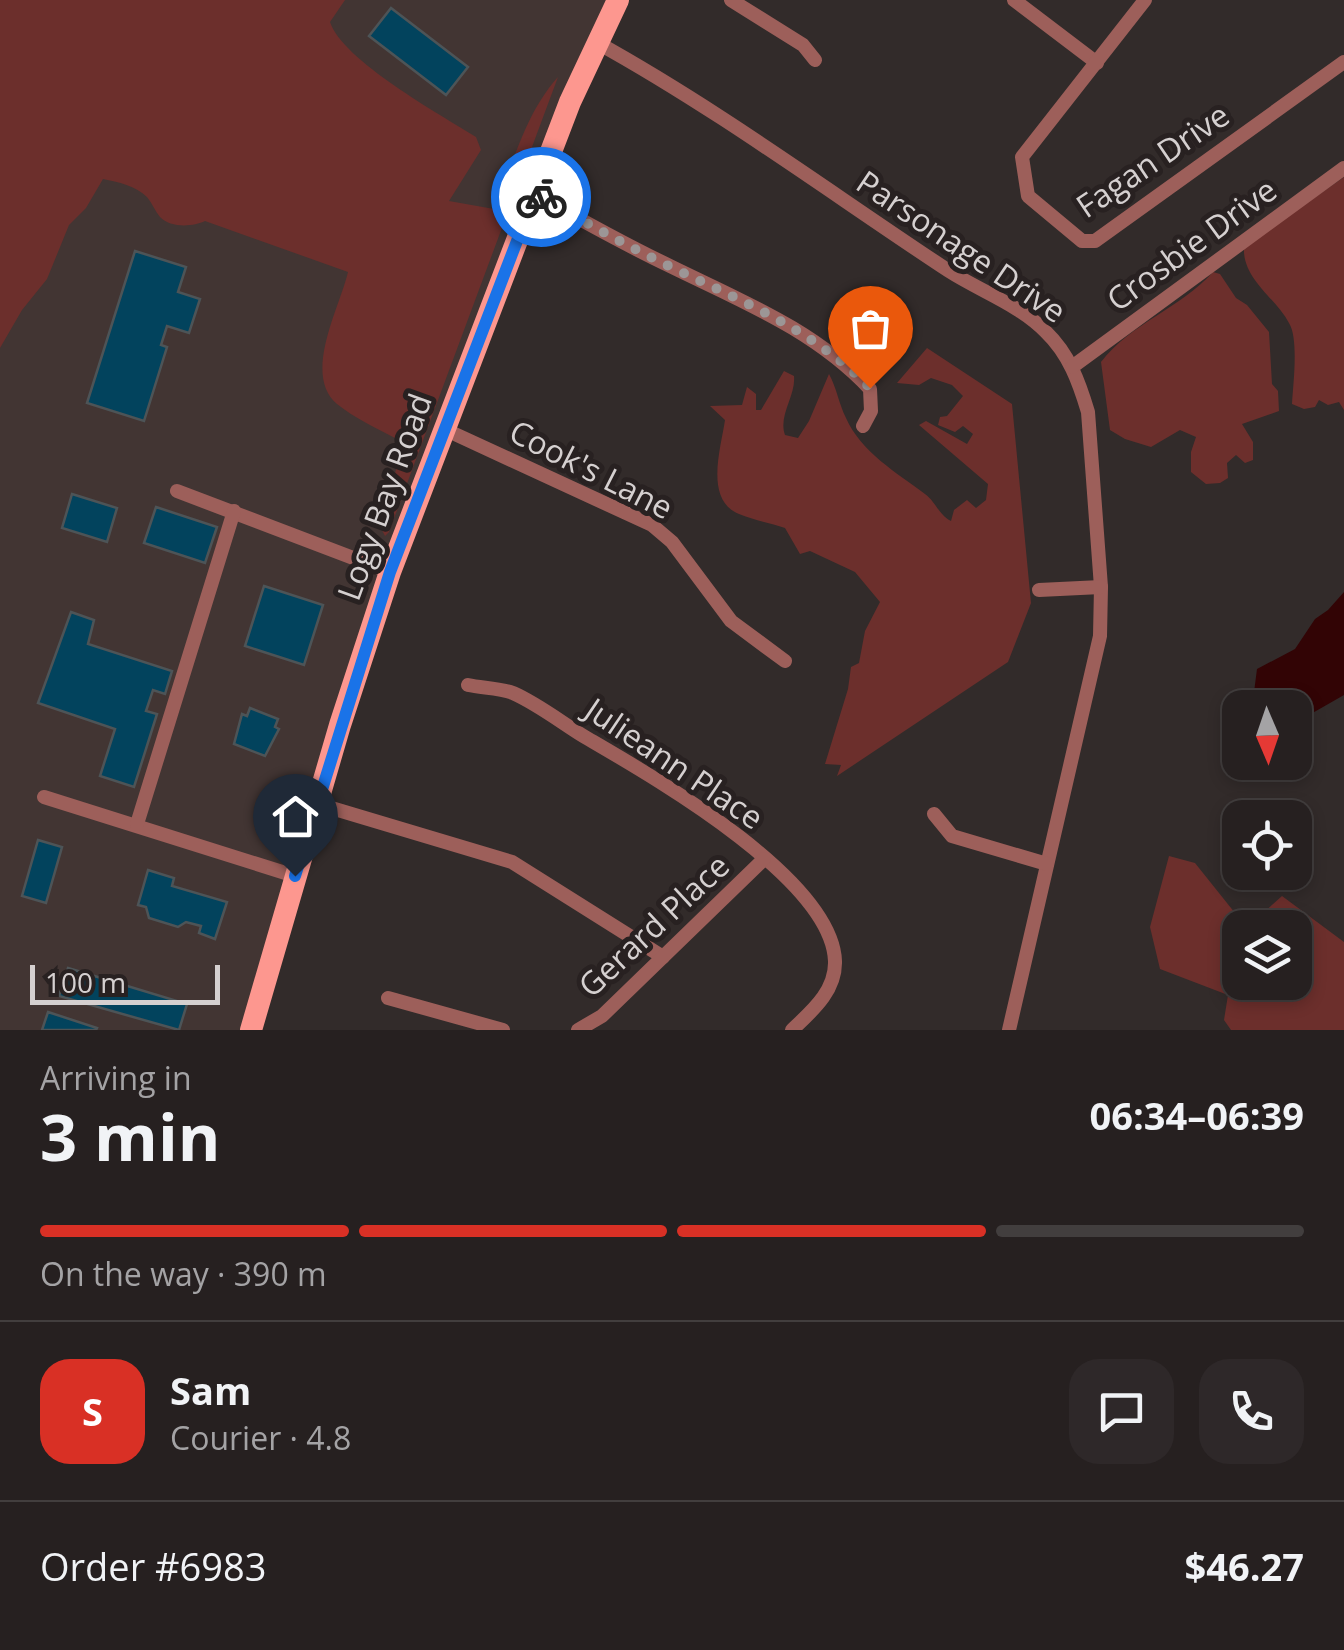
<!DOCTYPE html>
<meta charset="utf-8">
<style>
body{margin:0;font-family:"Open Sans",sans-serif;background:#2e2829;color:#f1f3f6;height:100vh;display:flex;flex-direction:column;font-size:38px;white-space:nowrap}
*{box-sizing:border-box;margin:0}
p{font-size:32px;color:#a4a3a5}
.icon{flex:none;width:55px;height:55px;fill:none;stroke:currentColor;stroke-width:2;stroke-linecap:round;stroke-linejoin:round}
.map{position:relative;height:1030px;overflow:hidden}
.details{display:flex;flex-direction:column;background:#262020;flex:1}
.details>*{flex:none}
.needle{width:65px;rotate:178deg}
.tools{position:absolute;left:1222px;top:690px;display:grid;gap:20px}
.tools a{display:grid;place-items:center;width:90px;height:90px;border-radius:20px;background:#262020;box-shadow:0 5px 15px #0003,0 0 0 2px #423e3e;font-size:50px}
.scale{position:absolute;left:30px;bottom:25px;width:190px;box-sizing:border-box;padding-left:10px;border:5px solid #d5d0d0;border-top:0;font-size:28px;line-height:35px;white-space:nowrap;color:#d5d0d0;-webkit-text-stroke:8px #282121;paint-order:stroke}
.pin{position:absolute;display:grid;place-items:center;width:85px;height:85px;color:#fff;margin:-102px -42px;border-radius:50% 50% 50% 0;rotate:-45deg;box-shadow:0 0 10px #0007}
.pin .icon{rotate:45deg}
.courier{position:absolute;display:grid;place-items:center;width:100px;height:100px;margin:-50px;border:8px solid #1a73e8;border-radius:50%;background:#fff;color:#222;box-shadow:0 2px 12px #0007}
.summary em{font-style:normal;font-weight:700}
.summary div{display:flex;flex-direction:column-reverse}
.summary{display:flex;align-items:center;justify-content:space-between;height:170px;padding:0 40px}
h1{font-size:65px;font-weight:700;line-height:75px}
.bar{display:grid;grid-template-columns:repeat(4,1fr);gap:15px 10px;align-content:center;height:120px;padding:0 40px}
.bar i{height:12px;border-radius:8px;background:#423e3e}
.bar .current{background:#d93025}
.bar p{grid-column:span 4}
.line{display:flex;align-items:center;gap:25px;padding:0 40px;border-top:2px solid #423e3e}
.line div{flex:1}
.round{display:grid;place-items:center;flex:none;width:105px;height:105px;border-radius:30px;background:#2e2829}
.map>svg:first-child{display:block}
</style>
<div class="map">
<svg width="1344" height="1030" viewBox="0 0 1344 1030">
<rect width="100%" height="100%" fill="#322b2a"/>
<path fill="#423533" d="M0,0H618L444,429L251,1030H0Z"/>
<g fill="#6c2f2c" fill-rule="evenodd">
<path d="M0,0H345L330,22C342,60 441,115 476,137L481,150L449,201L494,209C514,163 524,115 558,77L389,532L385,536L381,528L401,450L397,439C378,429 354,418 337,404C302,375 340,307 348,272L205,221C193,227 170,228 160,217C155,211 152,203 147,197C136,186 118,182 103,179L86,208L69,225L47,279L22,310L0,348Z"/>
<path d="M1344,177V410L1339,402L1328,405L1319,400L1315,407L1304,409L1292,404C1293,385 1299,339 1289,323C1276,298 1242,279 1244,247Z"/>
<path d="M1213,272L1220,274L1236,298L1247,305L1269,332L1272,384L1278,391L1279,411L1242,424L1253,442V460L1245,463L1236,455L1227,463L1228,478L1220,483L1206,484L1191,472V452L1196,437L1180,430L1151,447L1125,439L1110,430L1101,362C1131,323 1181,308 1213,272Z"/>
<path d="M927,348L1012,404L1031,603L1008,662L837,776L841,765L825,764L848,689L851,667L859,663L865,631L880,602L855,572L810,551L800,554L785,528C770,523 753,520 739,514C704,500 721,448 725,420L710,406L742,405L747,387L756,394V410H761L784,371L794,376C796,396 778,415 785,435L798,438L809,421L829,374C837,389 839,404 846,418C861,452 897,473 925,494C936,502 938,514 951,521L954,510L967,500L976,508L986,500L988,484L919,425L926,421L967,444L973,434L963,426L955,432L938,425L940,417L947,416L963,396L952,385L931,378L919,385L897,383Z"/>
<path d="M1169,856L1195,863L1239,918L1252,923L1282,896L1344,942V1030H1231L1224,1020L1228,995L1160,969L1150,927ZM1240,928H1295V982H1240Z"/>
</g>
<path fill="#320405" d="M1344,592V695L1295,723V708L1257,707L1253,700L1257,669L1295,649L1315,619L1328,610Z"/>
<g fill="#02435d" stroke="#4d5457" stroke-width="2.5">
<path d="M391,8L468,67L446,95L369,36Z"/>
<path d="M135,251L186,267L178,292L200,299L189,333L167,326L161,345L167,347L144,421L87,403Z"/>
<path d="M72,494L117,508L107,542L62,528Z"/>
<path d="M156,507L217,527L205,563L144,543Z"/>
<path d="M264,586L323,605L304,665L245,646Z"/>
<path d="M71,612L94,620L88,644L172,671L165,694L153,690L146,711L157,714L134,787L100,776L115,729L38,703Z"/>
<path d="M250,708L278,719L275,727L279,729L265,756L234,744L242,714L247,716Z"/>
<path d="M38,840L62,847L46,903L22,896Z"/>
<path d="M148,870L174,878L172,886L227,902L215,939L199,933L201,926L186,922L178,927L149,918L146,907L138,905Z"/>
<path d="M68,968L187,1004L179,1030L59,996Z"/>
<path d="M48,1012L97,1028L96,1030H42Z"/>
</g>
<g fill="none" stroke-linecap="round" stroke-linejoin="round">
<g stroke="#9d5f5a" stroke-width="14">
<path d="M731,0L803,45L815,60"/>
<path d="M1014,0L1097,63"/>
<path d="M1145,0L1022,157L1028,196L1082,241H1095L1344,62"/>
<path d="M596,42C719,110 832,194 949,271C980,291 1020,305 1046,332C1069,354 1079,382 1088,412L1101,587L1100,636L1009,1030"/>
<path d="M535,194C579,219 624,244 670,266C741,301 815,330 870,389L871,411L863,426"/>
<path d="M1072,367L1344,168"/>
<path d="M444,429L652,525L672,542L731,621L785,661"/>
<path d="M177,491L390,572"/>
<path d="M1039,590L1101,587"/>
<path d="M468,685C482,688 500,688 513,693C538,704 562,723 585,737C650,775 832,878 835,961C836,991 812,1011 792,1030"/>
<path d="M44,797L295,876"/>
<path d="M318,804L512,862L663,957"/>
<path d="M934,814L952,836L1047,864"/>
<path d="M137,824L234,511"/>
<path d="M388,998L503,1030"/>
<path d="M578,1030L602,1016L764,859"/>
</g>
<path stroke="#fd978f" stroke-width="22" d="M251,1030L340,725L390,572L570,102L618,0"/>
</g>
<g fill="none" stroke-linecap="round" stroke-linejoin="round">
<path stroke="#9c9696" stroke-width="10" stroke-dasharray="0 18" d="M541,197C583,221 625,245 669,266C741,301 814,330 870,388"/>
<path stroke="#1a73e8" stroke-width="12" d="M295,876L390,572L535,194L541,197"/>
</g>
<g text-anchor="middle" stroke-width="10" stroke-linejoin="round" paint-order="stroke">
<g font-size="32" fill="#d5d0d0" stroke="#282121">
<text transform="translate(1153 161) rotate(-34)" y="11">Fagan Drive</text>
<text transform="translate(1192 245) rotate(-36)" y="11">Crosbie Drive</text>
<text transform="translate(961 247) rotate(34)" y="11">Parsonage Drive</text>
<text transform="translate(591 470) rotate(27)" y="11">Cook's Lane</text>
<text transform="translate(385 497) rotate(-70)" y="11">Logy Bay Road</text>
<text transform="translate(674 764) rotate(34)" y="11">Julieann Place</text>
<text transform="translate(654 926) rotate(-43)" y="11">Gerard Place</text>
</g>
</g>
</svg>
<div class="tools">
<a><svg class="needle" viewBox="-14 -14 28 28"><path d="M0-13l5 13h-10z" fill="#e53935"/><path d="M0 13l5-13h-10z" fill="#a4a3a5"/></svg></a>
<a><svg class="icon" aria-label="locate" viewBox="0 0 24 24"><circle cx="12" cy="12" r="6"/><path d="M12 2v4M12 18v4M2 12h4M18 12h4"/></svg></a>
<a><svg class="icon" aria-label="layers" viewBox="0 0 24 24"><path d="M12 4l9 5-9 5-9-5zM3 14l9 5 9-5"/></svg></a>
</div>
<div class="scale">100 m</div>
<div class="pin" style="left:870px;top:388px;background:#ea580c"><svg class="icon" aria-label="bag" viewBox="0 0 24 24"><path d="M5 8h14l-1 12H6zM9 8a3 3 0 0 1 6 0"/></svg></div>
<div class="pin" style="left:295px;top:876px;background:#1f2937"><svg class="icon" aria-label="home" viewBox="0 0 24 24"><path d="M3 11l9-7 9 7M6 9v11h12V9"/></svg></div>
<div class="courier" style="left:541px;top:197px"><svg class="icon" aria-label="bike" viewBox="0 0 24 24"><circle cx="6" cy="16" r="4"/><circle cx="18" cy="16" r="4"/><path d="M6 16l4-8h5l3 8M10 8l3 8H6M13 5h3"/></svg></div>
</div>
<section class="details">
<div class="summary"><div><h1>3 min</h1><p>Arriving in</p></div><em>06:34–06:39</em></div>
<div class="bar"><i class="current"></i><i class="current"></i><i class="current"></i><i></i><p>On the way · 390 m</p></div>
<div class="line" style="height:180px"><b class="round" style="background:#d93025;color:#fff">S</b><div><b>Sam</b><p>Courier · 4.8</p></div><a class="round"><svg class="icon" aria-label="chat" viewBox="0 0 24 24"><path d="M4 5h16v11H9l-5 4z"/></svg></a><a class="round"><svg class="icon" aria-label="phone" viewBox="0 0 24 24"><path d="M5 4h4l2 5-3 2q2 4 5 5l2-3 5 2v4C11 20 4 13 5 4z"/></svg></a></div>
<div class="line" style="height:130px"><div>Order #6983</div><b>$46.27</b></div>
</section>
